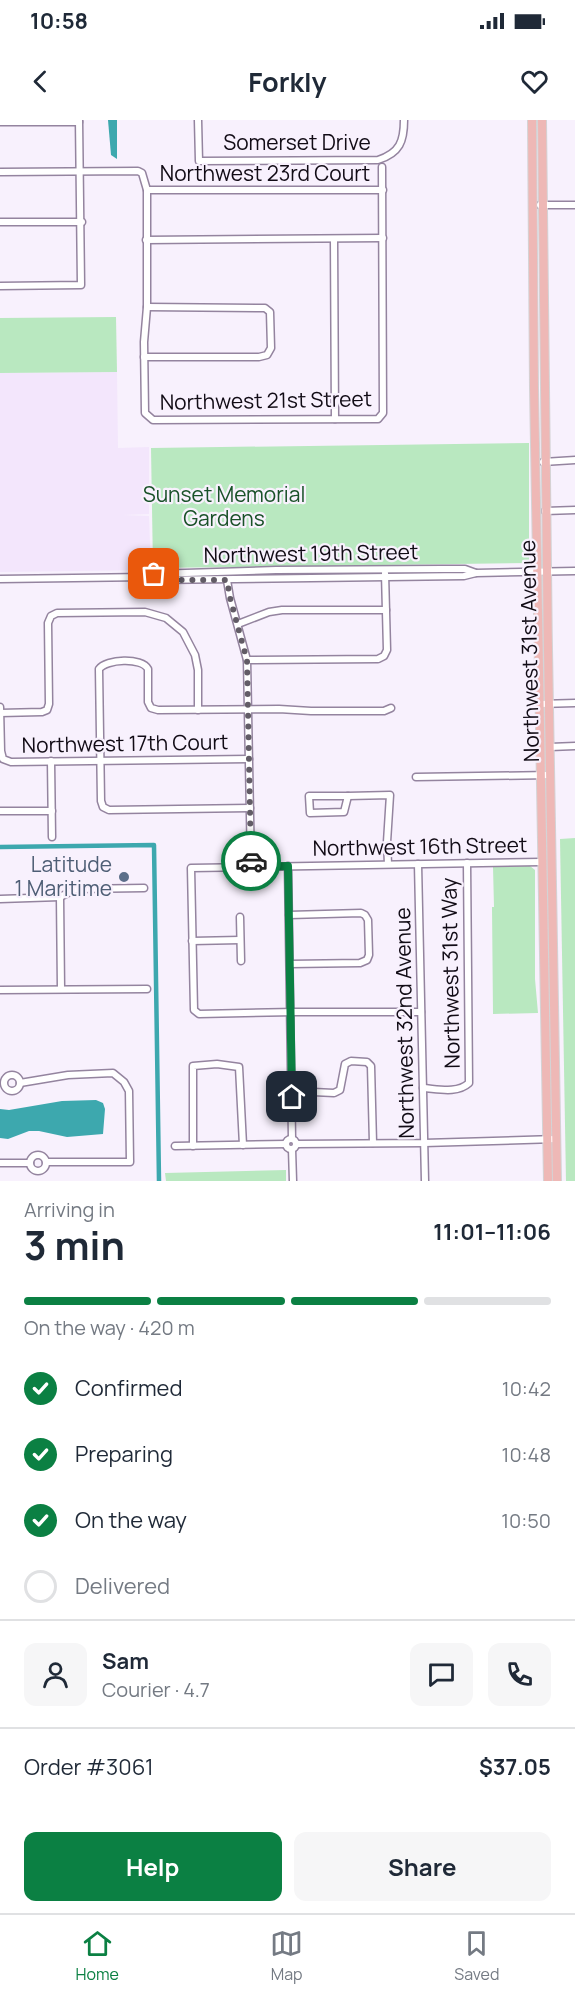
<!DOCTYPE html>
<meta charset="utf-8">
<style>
body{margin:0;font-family:Manrope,sans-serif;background:#f6f6f7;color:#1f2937;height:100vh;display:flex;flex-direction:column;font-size:22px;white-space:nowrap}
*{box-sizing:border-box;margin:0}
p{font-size:20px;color:#747a83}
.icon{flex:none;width:33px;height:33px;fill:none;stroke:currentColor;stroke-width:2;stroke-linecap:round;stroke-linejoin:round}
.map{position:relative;height:1061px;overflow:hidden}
.sheet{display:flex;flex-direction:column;background:#fff;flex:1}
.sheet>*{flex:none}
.pin{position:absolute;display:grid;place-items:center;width:51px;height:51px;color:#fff;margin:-26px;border-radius:12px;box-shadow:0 3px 9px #0006}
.courier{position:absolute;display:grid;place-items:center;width:60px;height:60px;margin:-30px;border:4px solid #0b8043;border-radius:50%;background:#fff;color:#222;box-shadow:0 2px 8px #0007}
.head em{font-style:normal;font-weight:700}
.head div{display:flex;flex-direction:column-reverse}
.head{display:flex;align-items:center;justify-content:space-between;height:102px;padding:0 24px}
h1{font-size:39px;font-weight:700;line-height:45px}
.bar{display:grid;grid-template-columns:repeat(4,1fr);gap:9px 6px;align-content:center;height:72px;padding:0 24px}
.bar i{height:8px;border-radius:4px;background:#e0e1e3}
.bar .current{background:#0b8043}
.bar p{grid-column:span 4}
.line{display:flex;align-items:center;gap:15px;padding:0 24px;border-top:2px solid #e0e1e3}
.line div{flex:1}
.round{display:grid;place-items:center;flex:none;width:63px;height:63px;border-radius:12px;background:#f6f6f7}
ol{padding:0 24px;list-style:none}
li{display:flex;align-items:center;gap:18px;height:66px}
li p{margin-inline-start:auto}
li .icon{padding:6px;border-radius:50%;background:#0b8043;color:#fff;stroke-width:4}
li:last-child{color:#747a83}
li i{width:33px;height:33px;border:3px solid #e0e1e3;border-radius:50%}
.action{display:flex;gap:12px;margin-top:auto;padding:12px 24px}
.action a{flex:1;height:69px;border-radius:12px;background:#0b8043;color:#fff;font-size:24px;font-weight:700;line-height:69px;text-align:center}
.action a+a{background:#f6f6f7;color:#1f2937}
.status{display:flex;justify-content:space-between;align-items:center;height:42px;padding:0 30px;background:#fff;direction:ltr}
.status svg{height:16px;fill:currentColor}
header{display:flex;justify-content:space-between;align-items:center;height:78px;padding:0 24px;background:#fff;font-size:27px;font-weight:700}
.tabs{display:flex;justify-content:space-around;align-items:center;height:84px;border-top:2px solid #e0e1e3;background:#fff;font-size:16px;color:#747a83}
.tabs a{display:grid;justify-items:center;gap:3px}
.tabs .current{color:#0b8043}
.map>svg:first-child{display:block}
</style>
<div class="status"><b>10:58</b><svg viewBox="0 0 49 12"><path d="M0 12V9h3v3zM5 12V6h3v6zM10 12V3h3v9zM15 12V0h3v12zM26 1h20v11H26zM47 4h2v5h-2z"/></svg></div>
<header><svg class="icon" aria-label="back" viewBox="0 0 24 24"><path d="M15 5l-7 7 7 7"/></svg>Forkly<svg class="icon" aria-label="heart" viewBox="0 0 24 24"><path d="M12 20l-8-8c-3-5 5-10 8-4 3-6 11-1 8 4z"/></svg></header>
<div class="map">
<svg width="575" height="1061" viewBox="0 0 575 1061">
<rect width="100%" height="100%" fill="#f8f1fd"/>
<path fill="#f3e6fc" d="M117,252L118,328L149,327V394L123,395L149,396L151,450L0,452V253Z"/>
<g fill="#b9e8c0">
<path d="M116,197L117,252L0,253V198Z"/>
<path d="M529,323V443L153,448L151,328Z"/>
<path d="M575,718V1061H566L560,719Z"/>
<path d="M530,746L535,750V859L538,893L493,894L492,787H494L493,747Z"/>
<path d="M286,1050V1061H166L165,1053Z"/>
</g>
<g fill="#3da8ae">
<path d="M108,0H117V39L111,35Z"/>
<path d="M96,980L103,983L105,989L103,1014L67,1017L39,1011H29L8,1019L0,1018V989L9,990L62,981Z"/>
</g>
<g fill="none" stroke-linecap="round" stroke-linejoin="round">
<path stroke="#3da8ae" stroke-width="4.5" d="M0,727L154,725L159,1061"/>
<defs>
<g id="minor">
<path d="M198,0L199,41L378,40C400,33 404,21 404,0"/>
<path d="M0,2H79"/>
<path d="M0,52L138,51L142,53L147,70V187L144,222L145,293L153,300L378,299L383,293L382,47"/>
<path d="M147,70H383"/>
<path d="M540,85H575"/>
<path d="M0,102H82"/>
<path d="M334,119L335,299"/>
<path d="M146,120L383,118"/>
<path d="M0,166L81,165L79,0"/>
<path d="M144,237H259L267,235L271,228L270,192L265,188L147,187"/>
<path d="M543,342L575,340"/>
<path d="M545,391L575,390"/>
<path d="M147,457L151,460L464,456L476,453L575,451"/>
<path d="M0,459L147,457L154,454L276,450L443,449H465L476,453"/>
<path d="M227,460L230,478L247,540L251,747"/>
<path d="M238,504L269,492L282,490H386"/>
<path d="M247,540L378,539L384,536L387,530L385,453"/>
<path d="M540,584L575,583"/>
<path d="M0,587L1,631L3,639L11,642L249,639"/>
<path d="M0,593L42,592L47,590L49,584L48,503L51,496L57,493L145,492L166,498L183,512L195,535L198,550V590"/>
<path d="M550,627L575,626"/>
<path d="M51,641L52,717"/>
<path d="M416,657L550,655"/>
<path d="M309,676H348L344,692L310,693Z"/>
<path d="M348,676L390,675L387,722L388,744"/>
<path d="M250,688L109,690L103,687L101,681L99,549C106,539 142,537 148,549V582L151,588L158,590L279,589L311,591H384L391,588"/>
<path d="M0,691H52"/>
<path d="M418,744L425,1061"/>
<path d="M288,746L292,1019"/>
<path d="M60,777L61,869"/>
<path d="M0,779L60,777L76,769L144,768"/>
<path d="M289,795L361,793L365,795L368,800L369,835L367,840L360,843L290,844"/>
<path d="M240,797L241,841"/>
<path d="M192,821L240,820"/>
<path d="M0,870L147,869"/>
<path d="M421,892H295L199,894L194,890L191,748L541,742"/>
<circle cx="12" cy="963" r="8"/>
<path d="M20,963L68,955L113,953L124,962L129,971L130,1042H46"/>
<path d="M423,968C438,969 457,974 469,963L467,743"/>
<path d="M292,971L334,973L340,970L345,944L351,941L367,942L371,946L373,1023"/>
<circle cx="291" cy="1024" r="5"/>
<path d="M297,1024L424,1023L556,1019"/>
<path d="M175,1026L286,1024"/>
<path d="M193,1026V946L217,944L239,947L243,1025"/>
<path d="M292,1029L293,1061"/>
<circle cx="38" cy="1043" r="8"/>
<path d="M0,1043H30"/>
</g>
<g id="major">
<path d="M532,0L534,268L548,1061"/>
<path d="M542,0C544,354 551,707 557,1061"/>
</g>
</defs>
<use href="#minor" stroke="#94849f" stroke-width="9"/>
<use href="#major" stroke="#d4d3d5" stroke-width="10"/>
<use href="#minor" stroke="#fff" stroke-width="6"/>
<use href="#major" stroke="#eeb8b6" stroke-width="8"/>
</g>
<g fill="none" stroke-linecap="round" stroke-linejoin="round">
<path stroke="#625c66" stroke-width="6" stroke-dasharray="0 10.8" d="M154,454L147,457L151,460H227L230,478L247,540L251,741"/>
<path stroke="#0b8043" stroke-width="8" d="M251,741V747L288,746L292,977"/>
</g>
<circle fill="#5c6f8a" stroke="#f8f1fd" stroke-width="2" cx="124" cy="757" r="6"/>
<g text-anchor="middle" stroke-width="4.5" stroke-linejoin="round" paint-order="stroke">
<g font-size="21" fill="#110b15" stroke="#f8f1fd">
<text x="297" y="30">Somerset Drive</text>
<text x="265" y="61">Northwest 23rd Court</text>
<text transform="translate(266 281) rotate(-1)" y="7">Northwest 21st Street</text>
<text transform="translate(311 434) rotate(-1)" y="7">Northwest 19th Street</text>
<text transform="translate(530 531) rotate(-91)" y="7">Northwest 31st Avenue</text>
<text transform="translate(125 624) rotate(-1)" y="7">Northwest 17th Court</text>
<text transform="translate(420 727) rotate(-1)" y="7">Northwest 16th Street</text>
<text transform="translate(451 853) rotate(-91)" y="7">Northwest 31st Way</text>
<text transform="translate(405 903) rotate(-91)" y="7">Northwest 32nd Avenue</text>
</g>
<g font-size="21" fill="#195128" stroke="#f8f1fd">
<text x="224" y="382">Sunset Memorial<tspan x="224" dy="24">Gardens</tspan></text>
</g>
<g font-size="21" fill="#4e5e75" stroke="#f8f1fd" text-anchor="end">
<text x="112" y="752">Latitude<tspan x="112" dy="24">1 Maritime</tspan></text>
</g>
</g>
</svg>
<div class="pin" style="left:154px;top:454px;background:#ea580c"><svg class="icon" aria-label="bag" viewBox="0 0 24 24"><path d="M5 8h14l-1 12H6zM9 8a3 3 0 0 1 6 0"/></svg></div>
<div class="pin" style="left:292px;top:977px;background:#1f2937"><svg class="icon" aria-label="home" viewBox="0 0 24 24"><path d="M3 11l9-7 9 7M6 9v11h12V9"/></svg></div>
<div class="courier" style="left:251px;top:741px"><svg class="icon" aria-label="car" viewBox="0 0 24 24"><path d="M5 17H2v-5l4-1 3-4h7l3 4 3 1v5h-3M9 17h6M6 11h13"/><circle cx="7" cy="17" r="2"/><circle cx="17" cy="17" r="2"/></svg></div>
</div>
<section class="sheet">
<div class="head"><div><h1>3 min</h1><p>Arriving in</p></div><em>11:01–11:06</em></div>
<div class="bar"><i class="current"></i><i class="current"></i><i class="current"></i><i></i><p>On the way · 420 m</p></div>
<ol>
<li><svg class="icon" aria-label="check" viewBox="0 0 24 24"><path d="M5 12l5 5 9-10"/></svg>Confirmed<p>10:42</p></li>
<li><svg class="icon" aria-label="check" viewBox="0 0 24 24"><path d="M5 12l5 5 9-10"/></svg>Preparing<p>10:48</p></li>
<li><svg class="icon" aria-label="check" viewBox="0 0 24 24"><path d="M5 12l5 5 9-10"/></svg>On the way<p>10:50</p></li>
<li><i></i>Delivered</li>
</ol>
<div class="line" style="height:108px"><a class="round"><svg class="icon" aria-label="person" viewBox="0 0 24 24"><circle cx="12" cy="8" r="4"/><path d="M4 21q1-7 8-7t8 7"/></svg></a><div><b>Sam</b><p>Courier · 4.7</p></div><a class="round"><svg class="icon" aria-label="chat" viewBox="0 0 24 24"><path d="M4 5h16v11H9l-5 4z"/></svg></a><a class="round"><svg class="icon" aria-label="phone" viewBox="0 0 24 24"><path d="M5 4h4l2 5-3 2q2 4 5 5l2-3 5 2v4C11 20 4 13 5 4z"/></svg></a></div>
<div class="line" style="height:78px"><div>Order #3061</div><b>$37.05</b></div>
<div class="action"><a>Help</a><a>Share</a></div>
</section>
<nav class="tabs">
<a class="current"><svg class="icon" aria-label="home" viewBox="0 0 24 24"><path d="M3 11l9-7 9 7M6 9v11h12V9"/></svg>Home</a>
<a><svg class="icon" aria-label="map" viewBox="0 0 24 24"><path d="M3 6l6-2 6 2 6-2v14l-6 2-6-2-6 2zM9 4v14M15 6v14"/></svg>Map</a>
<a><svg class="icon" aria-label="saved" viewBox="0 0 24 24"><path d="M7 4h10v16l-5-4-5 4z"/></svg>Saved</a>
</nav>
